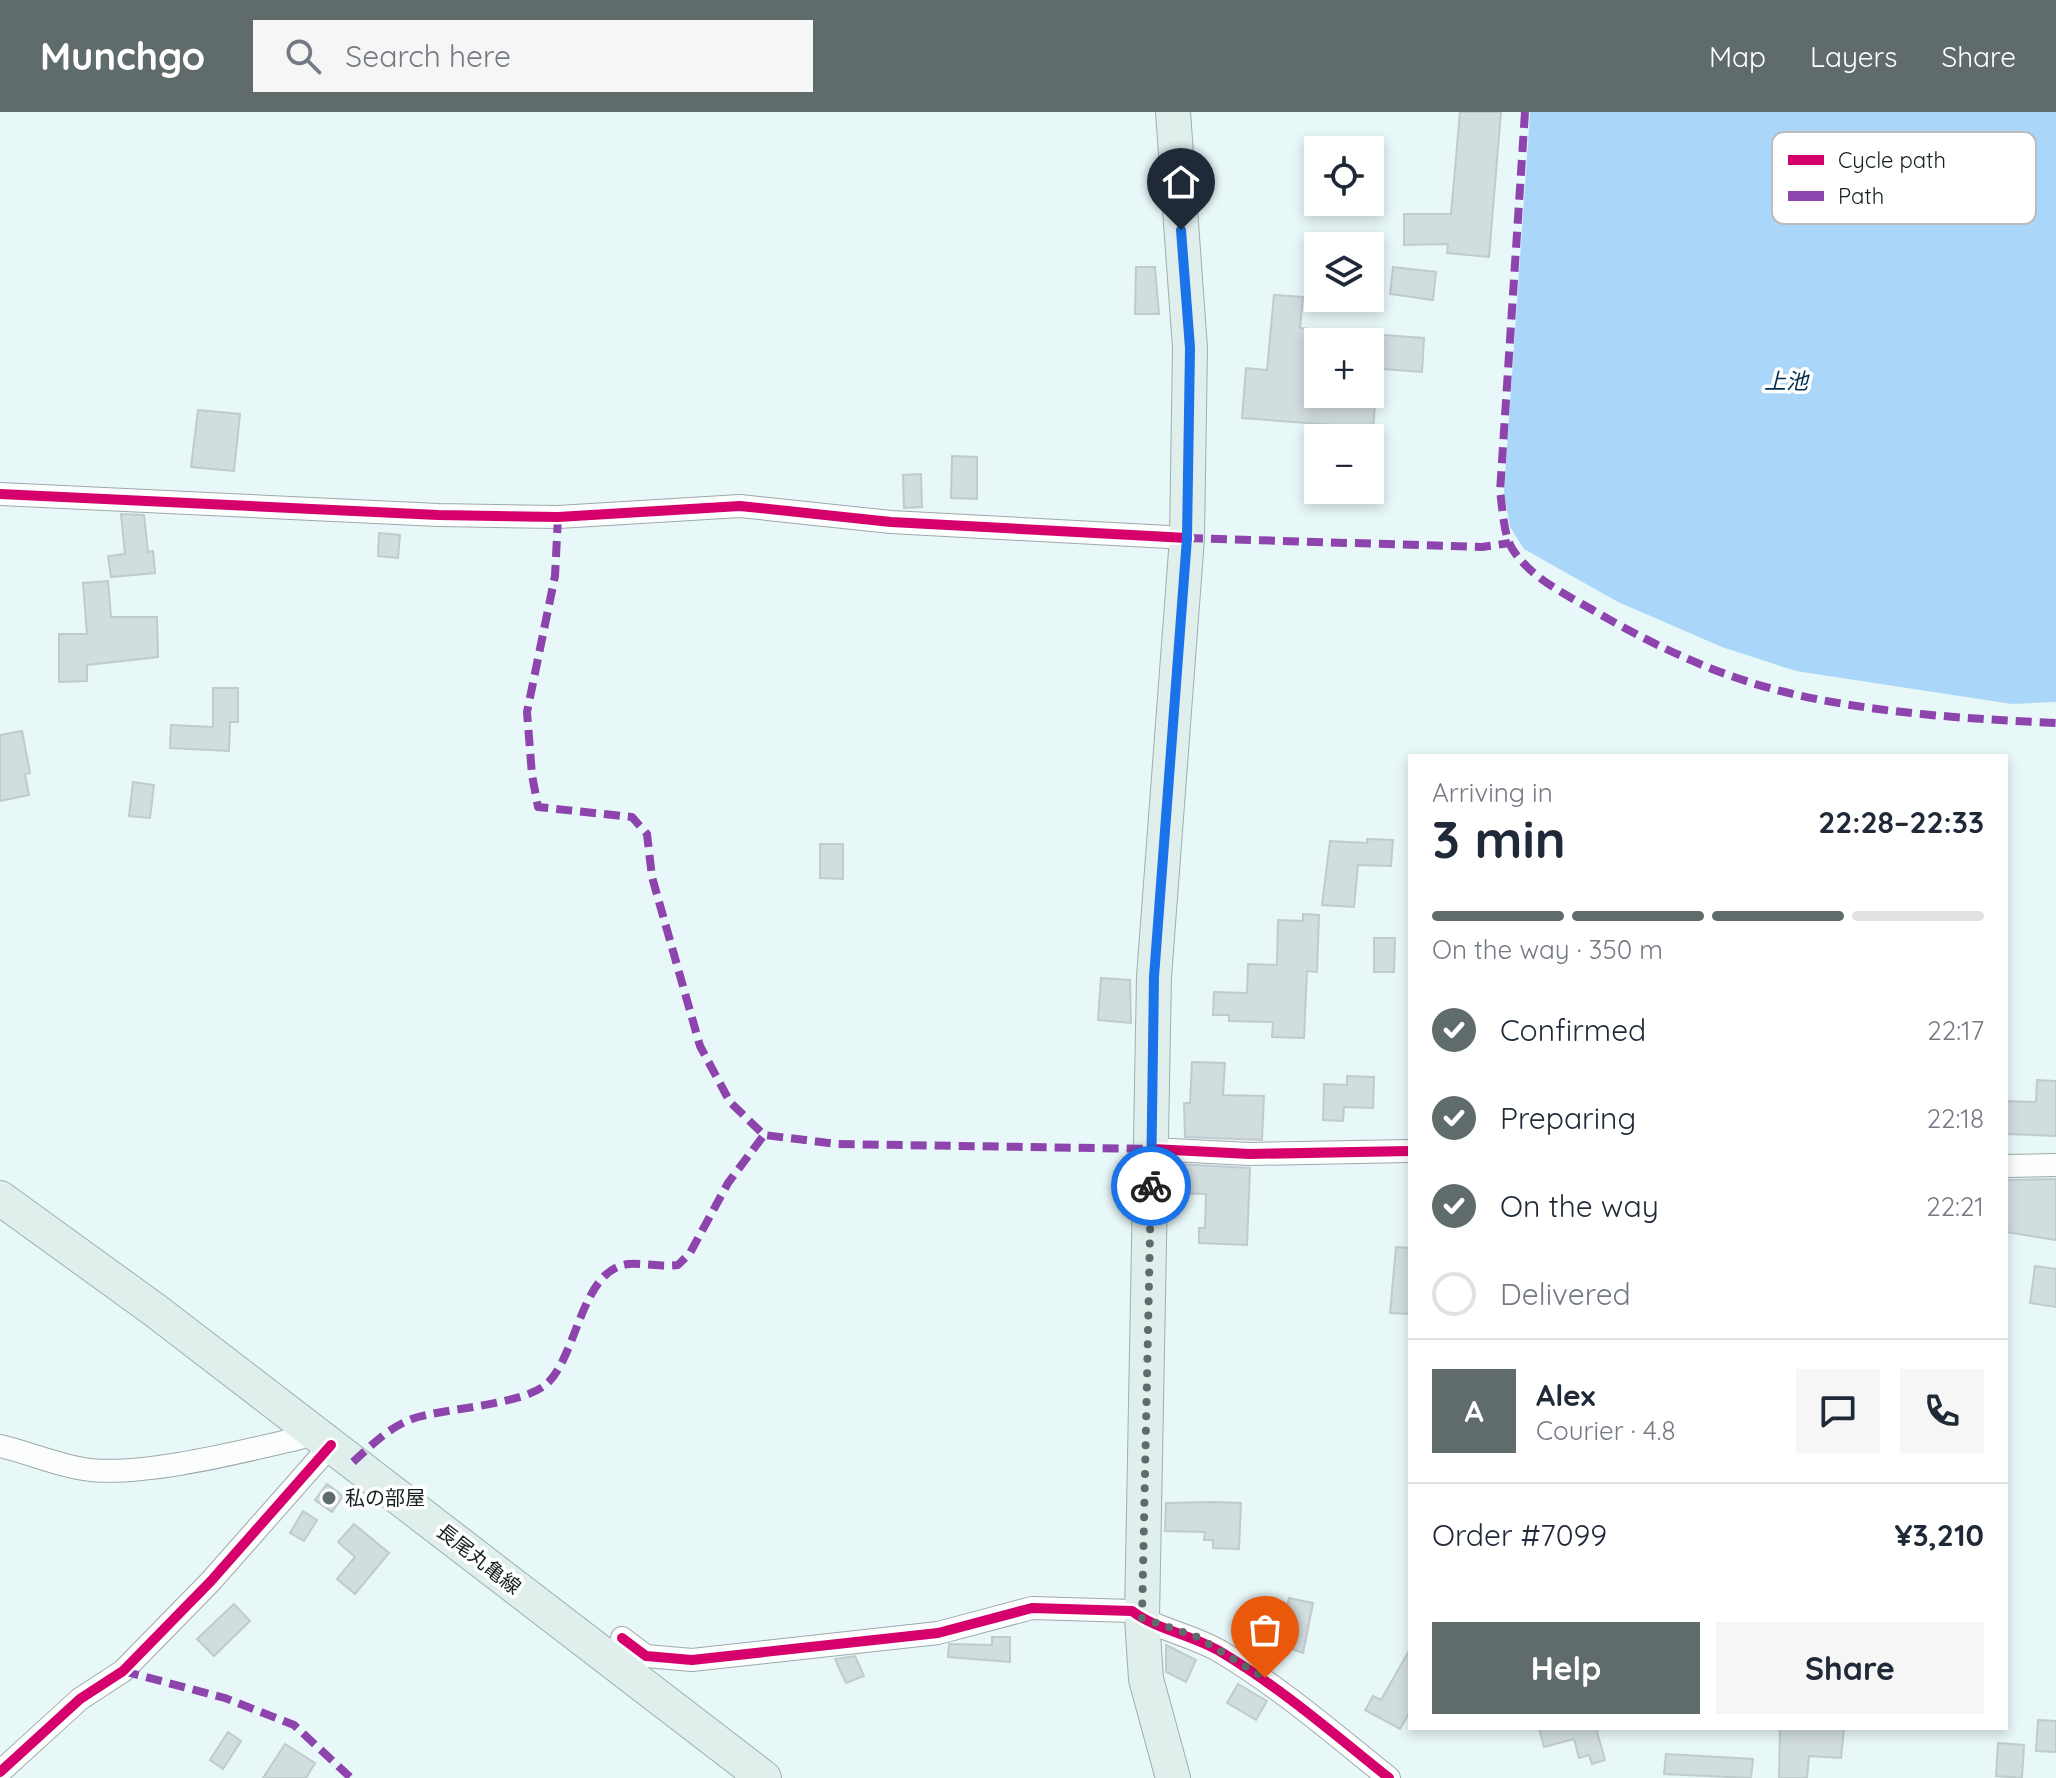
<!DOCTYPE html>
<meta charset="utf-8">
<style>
body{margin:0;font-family:Quicksand,"Noto Sans JP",sans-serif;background:#f6f6f7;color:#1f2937;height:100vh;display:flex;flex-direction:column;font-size:30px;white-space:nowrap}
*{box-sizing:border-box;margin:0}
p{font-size:26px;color:#747a83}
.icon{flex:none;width:44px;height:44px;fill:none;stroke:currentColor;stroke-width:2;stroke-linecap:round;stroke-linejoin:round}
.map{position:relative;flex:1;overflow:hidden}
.drawer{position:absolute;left:1408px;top:642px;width:600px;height:976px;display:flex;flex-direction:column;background:#fff;border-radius:0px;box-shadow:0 4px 12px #0003}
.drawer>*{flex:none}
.controls{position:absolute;left:1304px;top:24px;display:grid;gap:16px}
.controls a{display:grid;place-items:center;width:80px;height:80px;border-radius:0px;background:#fff;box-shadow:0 4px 12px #0003;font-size:40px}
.pin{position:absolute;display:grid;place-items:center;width:68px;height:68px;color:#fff;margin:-82px -34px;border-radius:50% 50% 50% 0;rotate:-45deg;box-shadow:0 0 8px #0007}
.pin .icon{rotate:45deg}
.courier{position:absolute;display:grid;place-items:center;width:80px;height:80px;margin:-40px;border:6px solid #1a73e8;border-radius:50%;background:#fff;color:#222;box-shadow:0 2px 10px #0007}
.headline em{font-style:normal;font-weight:700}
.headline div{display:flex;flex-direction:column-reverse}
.headline{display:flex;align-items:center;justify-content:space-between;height:136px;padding:0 24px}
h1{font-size:52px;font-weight:700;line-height:60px}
.bar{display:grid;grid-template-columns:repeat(4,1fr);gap:12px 8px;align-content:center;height:96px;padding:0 24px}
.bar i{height:10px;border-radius:6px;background:#e0e1e3}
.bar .on{background:#606b6c}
.bar p{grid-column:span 4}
.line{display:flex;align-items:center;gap:20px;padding:0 24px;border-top:2px solid #e0e1e3}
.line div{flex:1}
.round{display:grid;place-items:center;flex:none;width:84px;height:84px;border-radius:0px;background:#f6f6f7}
ol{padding:0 24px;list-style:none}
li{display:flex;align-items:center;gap:24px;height:88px}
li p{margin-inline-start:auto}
li .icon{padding:8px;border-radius:50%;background:#606b6c;color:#fff;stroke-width:4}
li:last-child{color:#747a83}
li i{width:44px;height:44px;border:4px solid #e0e1e3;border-radius:50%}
.cta{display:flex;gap:16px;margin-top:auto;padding:16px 24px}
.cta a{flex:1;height:92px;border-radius:0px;background:#606b6c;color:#fff;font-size:32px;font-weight:700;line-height:92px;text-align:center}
.cta a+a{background:#f6f6f7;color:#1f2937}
header{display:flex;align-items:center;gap:48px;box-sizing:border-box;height:112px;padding:0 40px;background:#606b6c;color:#fff}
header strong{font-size:38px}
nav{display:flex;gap:44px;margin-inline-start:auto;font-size:28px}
.search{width:560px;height:72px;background:#f6f6f7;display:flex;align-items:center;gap:20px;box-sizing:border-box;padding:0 28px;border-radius:0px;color:#747a83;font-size:30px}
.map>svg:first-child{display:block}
</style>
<header>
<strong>Munchgo</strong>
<div class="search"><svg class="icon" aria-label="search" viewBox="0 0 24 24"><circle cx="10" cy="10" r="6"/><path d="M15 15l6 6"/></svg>Search here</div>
<nav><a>Map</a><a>Layers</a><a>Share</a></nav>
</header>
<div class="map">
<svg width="2056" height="1666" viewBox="0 0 2056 1666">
<rect width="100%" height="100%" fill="#e8f7f8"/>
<path fill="#aad7f9" d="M1530,0H2056V590L2012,592L1796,559L1722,535L1618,490L1524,437L1510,415L1504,380Z"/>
<g fill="#d2dddf" stroke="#c0cbce" stroke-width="2">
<path d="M1460,0H1501L1489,145L1447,141L1448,132L1404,133V102H1451Z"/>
<path d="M1136,155H1155L1159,202H1135Z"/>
<path d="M1393,155L1436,160L1433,188L1390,182Z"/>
<path d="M1274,183L1303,185L1300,216L1318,218V282H1376L1373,316L1242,306L1246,256L1267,258Z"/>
<path d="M1370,222L1424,226L1422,260L1370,256Z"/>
<path d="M198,298L240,302L234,359L191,355Z"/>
<path d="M952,344L977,345V387L951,386Z"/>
<path d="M921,362L922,395L904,396L903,363Z"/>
<path d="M121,402L144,403L148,440L153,439L155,461L111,465L108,444L125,442Z"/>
<path d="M379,421L400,423L398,446L378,444Z"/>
<path d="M108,469L111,505H157L158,545L87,553V569L59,570V522H87L83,471Z"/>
<path d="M213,576H238V610H230L229,639L170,636L171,613L213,615Z"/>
<path d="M22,619L30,661L25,662L29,683L0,689V623Z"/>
<path d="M133,670L154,673L150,706L129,704Z"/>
<path d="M1367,727L1393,728L1391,754L1358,753L1354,795L1322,793L1330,729L1367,731Z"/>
<path d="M820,732H843V767L820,766Z"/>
<path d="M1303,802L1319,803L1317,860L1307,859L1304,926L1272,925L1273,910L1229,909V903H1213L1214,880L1247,881L1248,852L1277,853L1278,808L1303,809Z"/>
<path d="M1374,826H1395L1394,860H1374Z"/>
<path d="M1101,866L1130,868L1131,911L1098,908Z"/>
<path d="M1192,950L1225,951L1223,983L1264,984L1262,1028L1185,1025L1184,991H1190Z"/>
<path d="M1347,964L1374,965L1373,996L1344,995L1343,1009L1323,1008L1324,972L1347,973Z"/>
<path d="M2037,968L2056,969V1024L2006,1022V989L2036,990Z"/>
<path d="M1176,1052L1250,1056L1247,1133L1199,1131V1116H1205L1206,1082L1175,1081Z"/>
<path d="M2056,1067V1128L2006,1120V1068Z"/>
<path d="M1396,1135L1410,1136V1202L1390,1201Z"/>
<path d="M2035,1154L2056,1157V1195L2030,1191Z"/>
<path d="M327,1372L343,1384L332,1400L315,1388Z"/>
<path d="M1214,1390L1241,1391L1239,1437L1213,1436V1428H1204L1205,1420L1165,1419L1166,1391Z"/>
<path d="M303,1399L317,1408L304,1429L290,1421Z"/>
<path d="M354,1412L389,1441L355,1482L337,1467L355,1445L338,1430Z"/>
<path d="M1289,1486L1313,1491L1303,1541L1277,1532Z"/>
<path d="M234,1492L250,1509L214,1544L197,1527Z"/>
<path d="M992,1525H1010V1550L948,1545L949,1532L992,1533Z"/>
<path d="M1166,1533L1196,1548L1186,1570L1166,1560Z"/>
<path d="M1410,1537V1600L1400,1617L1365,1598L1373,1584L1381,1588Z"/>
<path d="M855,1544L864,1564L846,1571L835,1547Z"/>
<path d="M1238,1572L1267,1589L1256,1608L1227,1591Z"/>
<path d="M2038,1608L2056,1609V1640L2036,1639Z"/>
<path d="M1539,1616H1596L1605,1648L1592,1652L1589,1643L1579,1646L1574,1627L1544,1635Z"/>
<path d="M1780,1616H1844L1841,1646L1809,1644L1807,1666H1779Z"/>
<path d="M228,1620L241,1629L223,1657L210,1648Z"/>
<path d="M1998,1631L2024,1633L2022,1666L1996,1664Z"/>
<path d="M285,1632L315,1651L306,1666H263Z"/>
<path d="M1666,1642L1753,1647L1751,1666L1664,1662Z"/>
</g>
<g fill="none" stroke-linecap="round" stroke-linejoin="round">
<defs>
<g id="street">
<path d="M0,382L438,403L558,405L740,394L891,410L1187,426"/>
<path d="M1152,1037L1250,1042L1410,1039"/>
<path d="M2006,1054L2056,1053"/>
<path d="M0,1334C26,1340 52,1351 78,1356C131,1368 245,1339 300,1326L307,1314"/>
<path d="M622,1526L646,1544L692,1548L938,1521L1032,1496L1132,1499C1157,1518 1193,1523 1221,1540C1281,1576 1334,1622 1389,1666"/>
<path d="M0,1660L80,1587L123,1559L211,1469L331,1333"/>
</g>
<g id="primary">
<path d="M0,1086L156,1199L764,1666"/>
<path d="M1173,1666L1146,1567L1142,1506L1154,865L1187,426L1190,236L1173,0"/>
</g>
</defs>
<use href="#street" stroke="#9da9a9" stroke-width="24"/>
<use href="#primary" stroke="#97b3b1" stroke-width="36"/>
<use href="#street" stroke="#fcfefe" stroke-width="22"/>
<use href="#primary" stroke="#e0eeec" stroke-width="34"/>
<g stroke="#8e44ad" stroke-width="8" stroke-dasharray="16 8" stroke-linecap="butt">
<path d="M1525,0L1500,380C1503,397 1503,423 1513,438C1532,467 1567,483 1596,500C1655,534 1718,564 1785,580C1870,601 1969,607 2056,611"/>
<path d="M558,405L555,464L527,600L532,663L538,695L632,705L647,722L652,765L700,934L730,990L764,1023L837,1032L1152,1037"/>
<path d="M1187,426L1482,435L1510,431"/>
<path d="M353,1350C373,1332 391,1313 418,1305C450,1296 518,1293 544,1274C577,1250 580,1156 629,1152C645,1151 662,1155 678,1153L690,1141L728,1071L764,1023"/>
<path d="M123,1559L225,1586L294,1613L351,1666"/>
</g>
<defs>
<g id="cycleway">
<path d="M0,382L438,403L558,405L740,394L891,410L1187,426"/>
<path d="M1152,1037L1250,1042L1410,1039"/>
<path d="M622,1526L646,1544L692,1548L938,1521L1032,1496L1132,1499C1157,1518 1193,1523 1221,1540C1281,1576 1334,1622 1389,1666"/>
<path d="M0,1660L80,1587L123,1559L211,1469L331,1333"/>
</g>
</defs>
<use href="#cycleway" stroke="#fff" stroke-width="15"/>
<use href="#cycleway" stroke="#d6006c" stroke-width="10"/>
</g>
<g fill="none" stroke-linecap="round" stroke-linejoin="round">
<path stroke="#606b6c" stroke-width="8" stroke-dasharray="0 14.4" d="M1151,1074L1142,1506L1197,1525L1265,1566"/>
<path stroke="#1a73e8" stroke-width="10" d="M1151,1074L1154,865L1187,426L1190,236L1181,118"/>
</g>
<circle fill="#606b6c" stroke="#fff" stroke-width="3" cx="329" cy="1386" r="8"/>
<g text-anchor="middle" stroke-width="7" stroke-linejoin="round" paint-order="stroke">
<g font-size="20" fill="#162020" stroke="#fff" text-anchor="start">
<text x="345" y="1393">私の部屋</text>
</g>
<g font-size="20" fill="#162020" stroke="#fff">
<text transform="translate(479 1447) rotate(38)" y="7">長尾丸亀線</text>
</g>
<g font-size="22" font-style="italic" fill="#012e4d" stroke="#fff">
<text x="1786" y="277">上池</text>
</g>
</g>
<rect x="1772" y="20" width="264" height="92" rx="12" fill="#fff" stroke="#b9bcbc" stroke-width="2"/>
<rect x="1788" y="43" width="36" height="10" fill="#d6006c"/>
<rect x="1788" y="79" width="36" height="10" fill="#8e44ad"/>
<g font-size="22" fill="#162020">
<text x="1838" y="56">Cycle path</text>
<text x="1838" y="92">Path</text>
</g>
</svg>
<div class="controls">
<a><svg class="icon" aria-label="locate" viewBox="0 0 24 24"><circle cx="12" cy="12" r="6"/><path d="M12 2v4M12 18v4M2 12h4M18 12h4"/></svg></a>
<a><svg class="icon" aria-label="layers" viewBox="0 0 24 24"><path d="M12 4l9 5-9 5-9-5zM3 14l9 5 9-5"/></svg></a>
<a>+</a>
<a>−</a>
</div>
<div class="pin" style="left:1265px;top:1566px;background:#ea580c"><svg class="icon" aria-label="bag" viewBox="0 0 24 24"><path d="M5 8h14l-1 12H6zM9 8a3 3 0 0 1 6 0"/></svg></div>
<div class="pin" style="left:1181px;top:118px;background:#1f2937"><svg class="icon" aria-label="home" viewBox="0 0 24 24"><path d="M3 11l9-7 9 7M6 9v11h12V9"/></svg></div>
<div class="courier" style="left:1151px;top:1074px"><svg class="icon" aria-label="bike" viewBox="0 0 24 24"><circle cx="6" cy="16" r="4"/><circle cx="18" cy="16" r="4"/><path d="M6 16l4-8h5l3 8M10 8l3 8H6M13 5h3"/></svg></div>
<section class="drawer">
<div class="headline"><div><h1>3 min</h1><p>Arriving in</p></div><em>22:28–22:33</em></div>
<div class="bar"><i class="on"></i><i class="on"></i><i class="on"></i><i></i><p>On the way · 350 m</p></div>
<ol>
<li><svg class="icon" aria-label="check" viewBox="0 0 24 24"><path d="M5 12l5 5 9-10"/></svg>Confirmed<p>22:17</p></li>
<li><svg class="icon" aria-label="check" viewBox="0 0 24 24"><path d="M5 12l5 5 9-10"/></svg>Preparing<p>22:18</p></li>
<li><svg class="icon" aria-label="check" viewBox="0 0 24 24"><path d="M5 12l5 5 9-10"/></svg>On the way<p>22:21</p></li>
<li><i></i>Delivered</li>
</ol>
<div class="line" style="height:144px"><b class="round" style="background:#606b6c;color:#fff">A</b><div><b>Alex</b><p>Courier · 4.8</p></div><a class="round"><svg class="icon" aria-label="chat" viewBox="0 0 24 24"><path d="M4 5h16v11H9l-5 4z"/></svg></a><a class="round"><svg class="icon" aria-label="phone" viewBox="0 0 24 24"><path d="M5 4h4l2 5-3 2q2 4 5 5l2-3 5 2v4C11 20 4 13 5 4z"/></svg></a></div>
<div class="line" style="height:104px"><div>Order #7099</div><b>¥3,210</b></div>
<div class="cta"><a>Help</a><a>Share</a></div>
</section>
</div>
